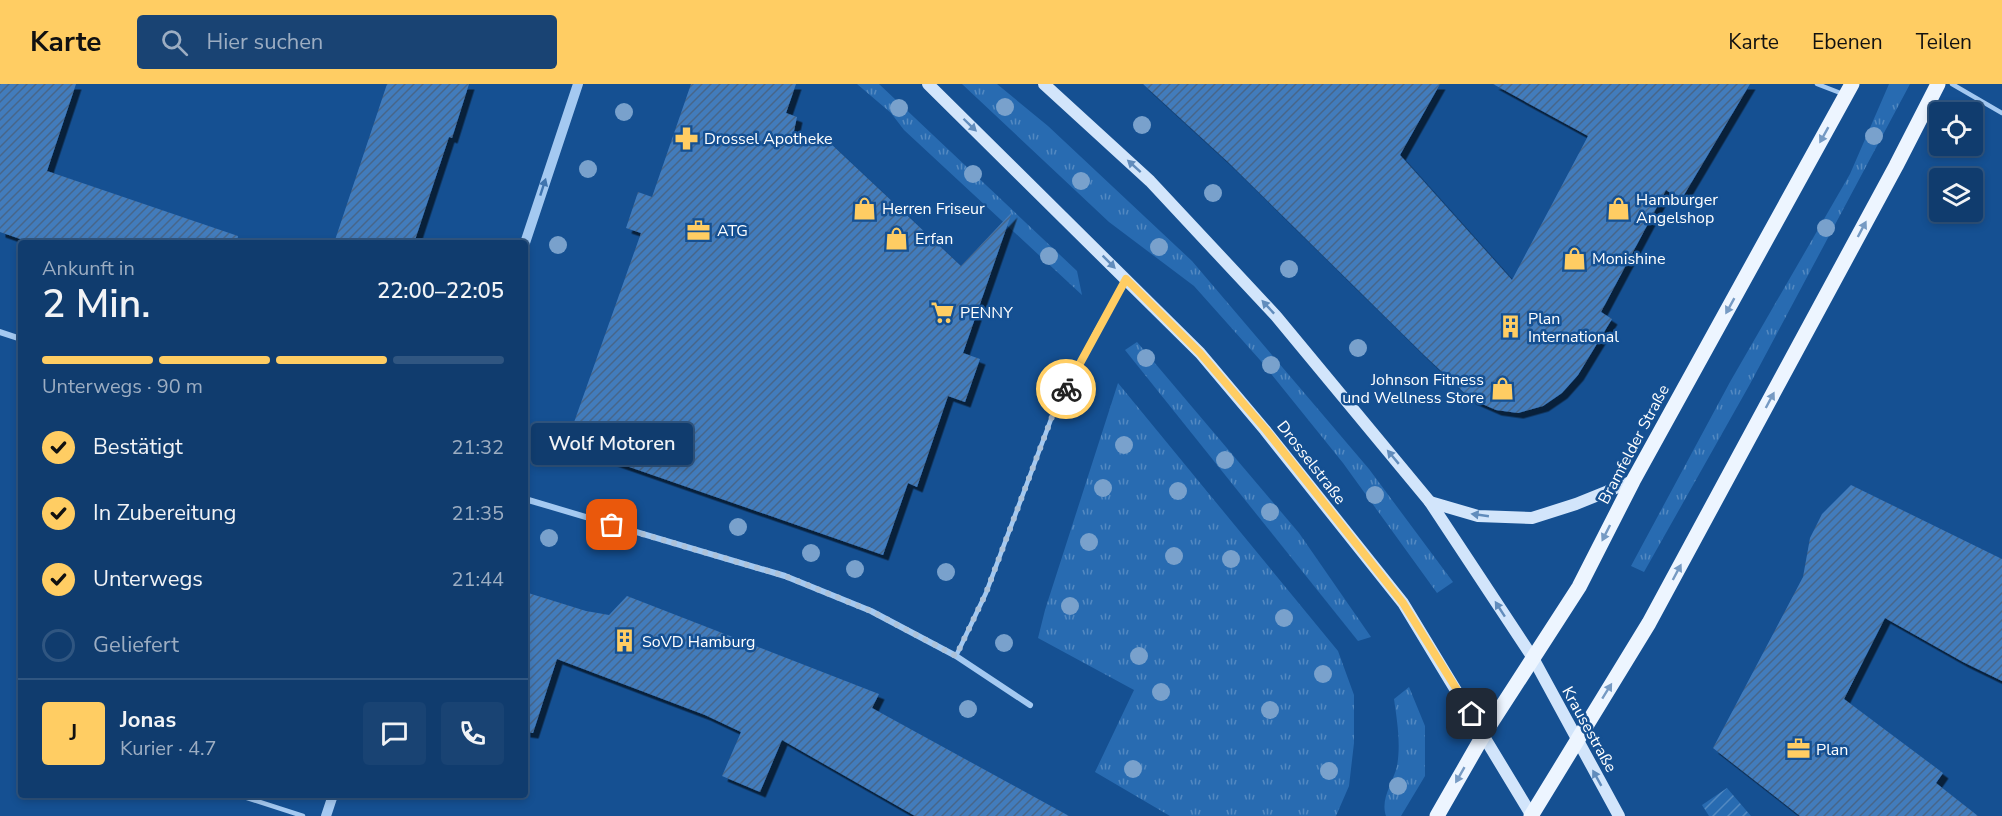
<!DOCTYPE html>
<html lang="de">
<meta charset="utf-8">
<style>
body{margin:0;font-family:"Nunito Sans",sans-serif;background:#194373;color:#f1f3f6;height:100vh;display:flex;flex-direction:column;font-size:22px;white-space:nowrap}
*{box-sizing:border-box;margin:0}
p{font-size:20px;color:#9cadc2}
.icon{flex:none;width:33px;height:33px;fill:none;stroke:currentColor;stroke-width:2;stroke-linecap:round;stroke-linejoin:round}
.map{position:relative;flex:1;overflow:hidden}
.side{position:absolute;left:18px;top:156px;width:510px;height:558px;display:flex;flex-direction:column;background:#103c6e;border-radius:6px;box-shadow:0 3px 9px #0003,0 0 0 2px #305681}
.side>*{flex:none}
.controls{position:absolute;left:1929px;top:18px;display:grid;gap:12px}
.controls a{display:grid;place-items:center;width:54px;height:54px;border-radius:6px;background:#103c6e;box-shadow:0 3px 9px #0003,0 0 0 2px #305681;font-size:30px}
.pin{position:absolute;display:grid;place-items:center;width:51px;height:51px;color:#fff;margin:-26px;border-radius:12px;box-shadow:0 3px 9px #0006}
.courier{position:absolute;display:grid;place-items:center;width:60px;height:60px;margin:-30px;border:4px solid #ffcd63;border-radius:50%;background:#fff;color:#222;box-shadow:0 2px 8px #0007}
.bubble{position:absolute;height:42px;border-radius:6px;background:#103c6e;box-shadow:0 3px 9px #0003,0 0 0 2px #305681;font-size:20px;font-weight:600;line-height:42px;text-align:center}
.overview em{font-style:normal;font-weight:600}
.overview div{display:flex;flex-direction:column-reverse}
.overview{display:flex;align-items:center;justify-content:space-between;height:102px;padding:0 24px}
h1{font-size:39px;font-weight:600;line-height:45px}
.bar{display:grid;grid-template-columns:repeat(4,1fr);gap:9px 6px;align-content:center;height:72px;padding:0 24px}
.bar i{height:8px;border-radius:4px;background:#305681}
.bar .active{background:#ffcd63}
.bar p{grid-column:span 4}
.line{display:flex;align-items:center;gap:15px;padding:0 24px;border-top:2px solid #305681}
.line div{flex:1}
.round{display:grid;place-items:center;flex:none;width:63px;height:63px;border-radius:6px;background:#194373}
ol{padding:0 24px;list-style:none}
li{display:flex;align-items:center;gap:18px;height:66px}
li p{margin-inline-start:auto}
li .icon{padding:6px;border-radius:50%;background:#ffcd63;color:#111;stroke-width:4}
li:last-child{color:#9cadc2}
li i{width:33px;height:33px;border:3px solid #305681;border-radius:50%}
header{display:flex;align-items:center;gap:36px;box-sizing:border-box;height:84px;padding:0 30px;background:#ffcd63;color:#111}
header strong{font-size:28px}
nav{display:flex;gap:33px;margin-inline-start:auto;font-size:21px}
.search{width:420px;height:54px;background:#194373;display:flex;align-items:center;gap:15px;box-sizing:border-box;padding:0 21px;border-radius:6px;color:#9cadc2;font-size:22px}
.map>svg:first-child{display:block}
</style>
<header>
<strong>Karte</strong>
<div class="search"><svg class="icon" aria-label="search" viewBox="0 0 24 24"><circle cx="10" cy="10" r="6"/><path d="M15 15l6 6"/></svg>Hier suchen</div>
<nav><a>Karte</a><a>Ebenen</a><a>Teilen</a></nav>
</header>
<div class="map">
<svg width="2002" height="732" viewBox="0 0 2002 732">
<defs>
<pattern id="grass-tufts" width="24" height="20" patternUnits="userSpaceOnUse" patternTransform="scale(1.5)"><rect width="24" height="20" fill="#286bb1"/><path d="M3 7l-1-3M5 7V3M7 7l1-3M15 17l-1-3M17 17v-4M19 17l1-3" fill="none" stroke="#5389c1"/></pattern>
<pattern id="garden-furrows" width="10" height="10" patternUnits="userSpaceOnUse" patternTransform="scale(1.5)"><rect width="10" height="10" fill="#286bb1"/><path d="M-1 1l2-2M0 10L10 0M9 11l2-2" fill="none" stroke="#5389c1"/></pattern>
<pattern id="building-hatch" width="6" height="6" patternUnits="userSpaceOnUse" patternTransform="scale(1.5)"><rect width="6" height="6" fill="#437cbc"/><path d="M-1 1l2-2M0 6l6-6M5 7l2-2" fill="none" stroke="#47668a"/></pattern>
<filter id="shadow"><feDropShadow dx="5.5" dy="5.5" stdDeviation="0" flood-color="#0009"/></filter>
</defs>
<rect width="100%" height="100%" fill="#155092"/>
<g fill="url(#grass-tufts)">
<path d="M857,0H879L1077,187L1082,211L904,46L891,29Z"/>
<path d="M962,0H997L1048,42L1192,177L1369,385L1453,498L1437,509L1343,379L1260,276L1194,202L1109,138Z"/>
<path d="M1889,0H1910L1750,300L1644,488L1631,482L1730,298L1850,90Z"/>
<path d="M1137,258L1299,449L1371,553L1358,557L1125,266Z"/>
<path d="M1118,299L1338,567L1354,611V659L1349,702L1336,732H1170L1095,688L1134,606L1038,554L1045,526Z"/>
<path d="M1409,603L1425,642V692L1401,732H1386C1380,715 1393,699 1397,682C1401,660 1397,636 1394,615Z"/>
</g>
<path fill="url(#garden-furrows)" d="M1727,704L1751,732H1709L1702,721Z"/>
<g fill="url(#building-hatch)" filter="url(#shadow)">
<path d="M0,0H76L47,87L238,152L237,159H32L0,148Z"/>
<path d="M387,0H469L452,54L449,53L414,159H334Z"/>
<path d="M691,0H796L786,29L797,33L794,47L830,59L961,182L1012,128L963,269L980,275L965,318L948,312L917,403L908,399L883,471L566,361L641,149L626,144L638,108L652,113Z"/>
<path d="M1143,0H1440L1400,71L1512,196L1588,52L1493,0H1750L1681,116L1666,106L1601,228L1612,235L1578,291L1562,309L1543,322L1518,329L1496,326L1471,315L1423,270L1228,78Z"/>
<path d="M1851,401L2002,475V597L1963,578L1885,534L1844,615L1943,689L1936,699L1978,732H1800L1713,664L1803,493L1810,454L1822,430Z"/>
<path d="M525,508L586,527L609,531L627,512L879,610L872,624L1069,732H915L782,656L760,708L722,692L741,648L705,631L557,575L533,649L525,648Z"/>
</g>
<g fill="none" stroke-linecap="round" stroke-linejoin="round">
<g stroke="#a4c9f1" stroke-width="4.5">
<path d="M1817,0L1843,10"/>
<path d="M1952,0L2002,29"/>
<path d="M956,572L986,509L1053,330L1096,247L1125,198"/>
<path d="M238,711L303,732"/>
</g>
<g stroke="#a4c9f1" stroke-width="6">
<path d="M0,248L21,255"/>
<path d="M525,415L785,492L871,527L956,572L1030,621"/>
</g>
<g stroke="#a4c9f1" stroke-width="10">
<path d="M525,159L578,0"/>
<path d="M326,732L333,711"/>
</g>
<g stroke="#d2e5fb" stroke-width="12">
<path d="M928,0L1200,269L1265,346L1403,519L1532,732"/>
<path d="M1044,0L1150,97L1276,232L1430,418L1533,574L1619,732"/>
<path d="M1430,418L1478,432L1532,434L1576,420L1633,397"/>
</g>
<g stroke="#edf5ff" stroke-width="15">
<path d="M1437,732L1484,650L1579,503L1633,397L1852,0"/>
<path d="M1531,732L1649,539L1896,82L1938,0"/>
</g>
</g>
<g fill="#79a1cc">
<circle cx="1005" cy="23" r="9"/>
<circle cx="899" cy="24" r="9"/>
<circle cx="624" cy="28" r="9"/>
<circle cx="1142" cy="41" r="9"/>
<circle cx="1874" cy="52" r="9"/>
<circle cx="588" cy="85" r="9"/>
<circle cx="973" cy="90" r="9"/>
<circle cx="1081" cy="97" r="9"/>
<circle cx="1213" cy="109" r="9"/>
<circle cx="1826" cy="144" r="9"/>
<circle cx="558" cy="161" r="9"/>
<circle cx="1159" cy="163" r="9"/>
<circle cx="1049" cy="172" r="9"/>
<circle cx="1289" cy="185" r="9"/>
<circle cx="1358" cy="264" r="9"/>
<circle cx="1146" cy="274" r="9"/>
<circle cx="1271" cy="281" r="9"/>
<circle cx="1124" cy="361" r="9"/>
<circle cx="1225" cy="376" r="9"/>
<circle cx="1103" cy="404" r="9"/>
<circle cx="1178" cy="407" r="9"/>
<circle cx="1375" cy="411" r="9"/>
<circle cx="1270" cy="428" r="9"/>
<circle cx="738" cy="443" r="9"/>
<circle cx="549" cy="454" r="9"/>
<circle cx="1089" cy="458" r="9"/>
<circle cx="811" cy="469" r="9"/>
<circle cx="1174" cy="472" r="9"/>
<circle cx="1231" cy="475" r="9"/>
<circle cx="855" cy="485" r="9"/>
<circle cx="946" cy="488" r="9"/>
<circle cx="1070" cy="522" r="9"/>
<circle cx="1284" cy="534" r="9"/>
<circle cx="1004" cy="559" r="9"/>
<circle cx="1139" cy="572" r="9"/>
<circle cx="1323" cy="590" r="9"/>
<circle cx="1161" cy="608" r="9"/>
<circle cx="968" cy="625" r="9"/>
<circle cx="1270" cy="626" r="9"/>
<circle cx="1133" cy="685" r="9"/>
<circle cx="1329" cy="687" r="9"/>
<circle cx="1398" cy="702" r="9"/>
</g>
<defs><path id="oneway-solid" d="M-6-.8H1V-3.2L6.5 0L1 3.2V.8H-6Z" transform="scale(1.5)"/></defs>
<g fill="#618cbc">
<use href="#oneway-solid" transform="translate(970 41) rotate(44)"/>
<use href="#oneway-solid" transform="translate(1134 82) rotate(-138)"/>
<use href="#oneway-solid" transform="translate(1109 178) rotate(45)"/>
<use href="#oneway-solid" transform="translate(1268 223) rotate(-133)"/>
<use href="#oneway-solid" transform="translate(1393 373) rotate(-130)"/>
<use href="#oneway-solid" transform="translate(1480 431) rotate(-172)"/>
<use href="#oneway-solid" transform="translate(1500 525) rotate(-123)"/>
<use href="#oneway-solid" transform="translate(1597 694) rotate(-119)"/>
</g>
<g fill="#769ac3">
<use href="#oneway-solid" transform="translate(1824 51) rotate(119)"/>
<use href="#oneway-solid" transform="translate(1862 145) rotate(-62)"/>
<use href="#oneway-solid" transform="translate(1730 222) rotate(119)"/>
<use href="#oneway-solid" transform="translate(1770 316) rotate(-62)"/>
<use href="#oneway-solid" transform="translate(1606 449) rotate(117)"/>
<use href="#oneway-solid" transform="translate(1677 488) rotate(-62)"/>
<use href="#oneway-solid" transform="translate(1607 607) rotate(-58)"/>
<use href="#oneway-solid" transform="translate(1460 691) rotate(120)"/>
</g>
<use fill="#4074ae" href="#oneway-solid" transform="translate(543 103) rotate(-72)"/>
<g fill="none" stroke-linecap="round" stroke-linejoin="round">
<path stroke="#adc2d9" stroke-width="6" stroke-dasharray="0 10.8" d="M612,441L785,492L871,527L956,572L986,509L1053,330L1066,305"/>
<path stroke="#ffcd63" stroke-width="8" d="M1066,305L1126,195L1200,269L1266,346L1403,519L1472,630"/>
</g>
<defs>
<symbol id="pharmacy-bare" viewBox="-9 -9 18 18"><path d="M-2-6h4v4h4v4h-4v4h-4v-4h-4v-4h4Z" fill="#ffcd63" stroke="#155092" stroke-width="2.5" paint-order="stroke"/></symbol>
<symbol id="shop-bare" viewBox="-9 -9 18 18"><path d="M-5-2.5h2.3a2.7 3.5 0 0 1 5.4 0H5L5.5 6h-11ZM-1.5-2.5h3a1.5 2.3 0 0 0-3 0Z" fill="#ffcd63" stroke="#155092" stroke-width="2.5" paint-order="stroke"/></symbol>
<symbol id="office-bare" viewBox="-9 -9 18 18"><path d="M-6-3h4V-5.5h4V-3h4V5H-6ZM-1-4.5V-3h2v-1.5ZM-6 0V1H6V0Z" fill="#ffcd63" stroke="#155092" stroke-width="2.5" paint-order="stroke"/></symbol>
<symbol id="supermarket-bare" viewBox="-9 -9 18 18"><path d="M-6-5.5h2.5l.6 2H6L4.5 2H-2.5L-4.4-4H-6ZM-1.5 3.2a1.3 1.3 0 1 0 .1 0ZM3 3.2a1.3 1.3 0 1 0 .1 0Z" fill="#ffcd63" stroke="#155092" stroke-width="2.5" paint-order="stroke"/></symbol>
<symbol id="building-bare" viewBox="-9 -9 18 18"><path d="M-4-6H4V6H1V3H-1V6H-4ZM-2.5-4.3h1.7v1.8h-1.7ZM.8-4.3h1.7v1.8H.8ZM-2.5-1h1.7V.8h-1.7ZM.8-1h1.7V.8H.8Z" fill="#ffcd63" stroke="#155092" stroke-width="2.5" paint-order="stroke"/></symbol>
</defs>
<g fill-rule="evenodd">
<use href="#pharmacy-bare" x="670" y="38" width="33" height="33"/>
<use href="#shop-bare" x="848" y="108" width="33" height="33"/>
<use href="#shop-bare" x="1602" y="108" width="33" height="33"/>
<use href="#office-bare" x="682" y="130" width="33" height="33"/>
<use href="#shop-bare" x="880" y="138" width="33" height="33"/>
<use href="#shop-bare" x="1558" y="158" width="33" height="33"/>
<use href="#supermarket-bare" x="926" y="212" width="33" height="33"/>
<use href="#building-bare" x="1494" y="226" width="33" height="33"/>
<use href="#shop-bare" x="1486" y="288" width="33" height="33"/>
<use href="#building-bare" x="608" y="540" width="33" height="33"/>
<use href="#office-bare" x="1782" y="648" width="33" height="33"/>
</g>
<g text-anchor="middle" stroke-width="5" stroke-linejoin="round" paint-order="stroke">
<g font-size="16" fill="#fff" stroke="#155092" text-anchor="start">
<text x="704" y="60">Drossel Apotheke</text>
<text x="1636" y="121">Hamburger<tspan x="1636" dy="18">Angelshop</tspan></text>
<text x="882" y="130">Herren Friseur</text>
<text x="717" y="152">ATG</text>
<text x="915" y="160">Erfan</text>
<text x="1592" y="180">Monishine</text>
<text x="960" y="234">PENNY</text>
<text x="1528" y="240">Plan<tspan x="1528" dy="18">International</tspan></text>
<text x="1484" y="301" text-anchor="end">Johnson Fitness<tspan x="1484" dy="18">und Wellness Store</tspan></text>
<text x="642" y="563">SoVD Hamburg</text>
<text x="1816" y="671">Plan</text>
</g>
<g font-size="16" fill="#fff" stroke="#155092">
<text transform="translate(1633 360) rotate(-62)" y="6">Bramfelder Straße</text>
<text transform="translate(1312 378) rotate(52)" y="6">Drosselstraße</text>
<text transform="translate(1590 645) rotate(61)" y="6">Krausestraße</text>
</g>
</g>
</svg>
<div class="controls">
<a><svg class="icon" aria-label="locate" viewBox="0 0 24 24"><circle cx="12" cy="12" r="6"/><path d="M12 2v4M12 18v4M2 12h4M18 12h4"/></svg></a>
<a><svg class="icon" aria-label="layers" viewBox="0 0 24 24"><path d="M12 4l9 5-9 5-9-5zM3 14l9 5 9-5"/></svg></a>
</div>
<div class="pin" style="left:612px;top:441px;background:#ea580c"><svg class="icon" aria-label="bag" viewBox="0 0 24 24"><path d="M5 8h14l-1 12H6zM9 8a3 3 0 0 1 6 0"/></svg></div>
<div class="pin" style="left:1472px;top:630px;background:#1f2937"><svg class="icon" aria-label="home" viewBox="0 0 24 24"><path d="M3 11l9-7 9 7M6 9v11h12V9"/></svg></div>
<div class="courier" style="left:1066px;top:305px"><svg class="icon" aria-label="bike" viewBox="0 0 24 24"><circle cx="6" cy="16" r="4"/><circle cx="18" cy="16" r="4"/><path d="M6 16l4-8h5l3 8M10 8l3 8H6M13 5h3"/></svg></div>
<div class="bubble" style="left:531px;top:339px;width:162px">Wolf Motoren</div>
<section class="side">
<div class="overview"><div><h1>2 Min.</h1><p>Ankunft in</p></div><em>22:00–22:05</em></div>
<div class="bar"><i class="active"></i><i class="active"></i><i class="active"></i><i></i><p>Unterwegs · 90 m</p></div>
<ol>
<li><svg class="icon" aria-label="check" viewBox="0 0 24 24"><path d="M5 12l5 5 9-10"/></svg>Bestätigt<p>21:32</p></li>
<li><svg class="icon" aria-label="check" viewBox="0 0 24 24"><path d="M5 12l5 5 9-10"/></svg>In Zubereitung<p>21:35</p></li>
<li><svg class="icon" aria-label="check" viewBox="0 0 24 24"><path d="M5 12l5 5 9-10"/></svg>Unterwegs<p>21:44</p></li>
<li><i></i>Geliefert</li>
</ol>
<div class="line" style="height:108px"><b class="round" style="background:#ffcd63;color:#111">J</b><div><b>Jonas</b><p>Kurier · 4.7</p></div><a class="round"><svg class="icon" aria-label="chat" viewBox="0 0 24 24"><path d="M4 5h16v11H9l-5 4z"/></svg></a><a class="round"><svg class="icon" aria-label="phone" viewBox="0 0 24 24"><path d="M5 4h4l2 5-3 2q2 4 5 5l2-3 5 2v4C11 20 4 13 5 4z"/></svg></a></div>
</section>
</div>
